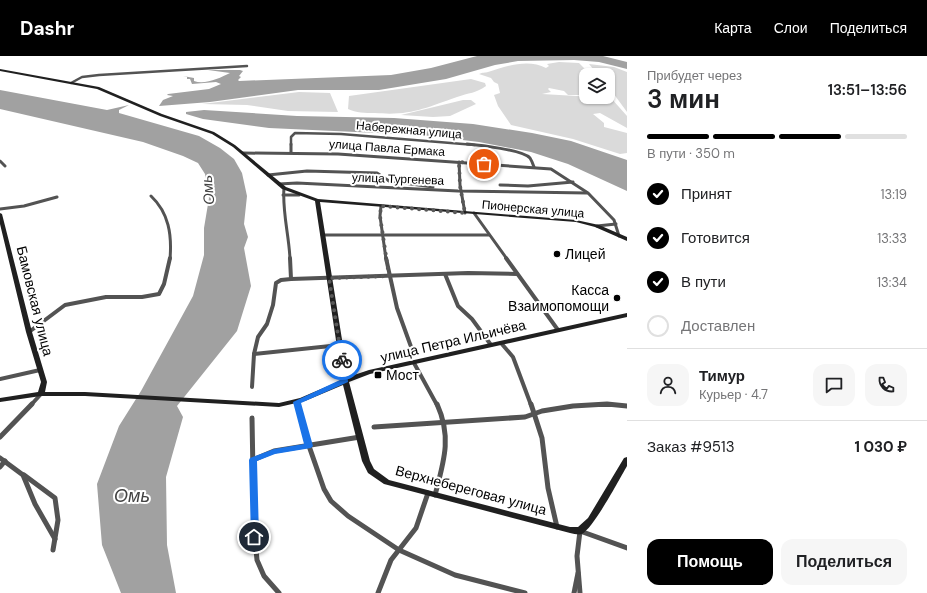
<!DOCTYPE html>
<html lang="ru">
<meta charset="utf-8">
<style>
body{margin:0;font-family:"DM Sans",sans-serif;background:#f6f6f6;color:#202124;height:100vh;display:flex;flex-direction:column;font-size:15px;white-space:nowrap}
*{box-sizing:border-box;margin:0}
p{font-size:13px;color:#757577}
.icon{flex:none;width:22px;height:22px;fill:none;stroke:currentColor;stroke-width:2;stroke-linecap:round;stroke-linejoin:round}
.map{position:relative;flex:1;overflow:hidden}
.drawer{display:flex;flex-direction:column;background:#fff;width:300px}
.drawer>*{flex:none}
.buttons{position:absolute;left:579px;top:12px;display:grid;gap:8px}
.buttons a{display:grid;place-items:center;width:36px;height:36px;border-radius:8px;background:#fff;box-shadow:0 1px 3px #0004;font-size:20px}
.pin{position:absolute;display:grid;place-items:center;width:34px;height:34px;color:#fff;margin:-17px;border:2px solid #fff;border-radius:50%;box-shadow:0 1px 4px #0007}
.courier{position:absolute;display:grid;place-items:center;width:40px;height:40px;margin:-20px;border:3px solid #1a73e8;border-radius:50%;background:#fff;color:#222;box-shadow:0 1px 5px #0007}
.headline em{font-style:normal;font-weight:600}
.headline div{display:flex;flex-direction:column-reverse}
.headline{display:flex;align-items:center;justify-content:space-between;height:68px;padding:0 20px}
h1{font-size:26px;font-weight:600;line-height:30px}
.bar{display:grid;grid-template-columns:repeat(4,1fr);gap:6px 4px;align-content:center;height:48px;padding:0 20px}
.bar i{height:5px;border-radius:3px;background:#e0e0e0}
.bar .on{background:#000}
.bar p{grid-column:span 4}
.line{display:flex;align-items:center;gap:10px;padding:0 20px;border-top:1px solid #e0e0e0}
.line div{flex:1}
.round{display:grid;place-items:center;flex:none;width:42px;height:42px;border-radius:12px;background:#f6f6f6}
ol{padding:0 20px;list-style:none}
li{display:flex;align-items:center;gap:12px;height:44px}
li p{margin-inline-start:auto}
li .icon{padding:4px;border-radius:50%;background:#000;color:#fff;stroke-width:4}
li:last-child{color:#757577}
li i{width:22px;height:22px;border:2px solid #e0e0e0;border-radius:50%}
.button{display:flex;gap:8px;margin-top:auto;padding:8px 20px}
.button a{flex:1;height:46px;border-radius:12px;background:#000;color:#fff;font-size:16px;font-weight:600;line-height:46px;text-align:center}
.button a+a{background:#f6f6f6;color:#202124}
header{display:flex;align-items:center;gap:24px;box-sizing:border-box;height:56px;padding:0 20px;background:#000;color:#fff}
header strong{font-size:19px}
nav{display:flex;gap:22px;margin-inline-start:auto;font-size:14px}
main{display:flex;flex:1;min-height:0}
.map>svg:first-child{display:block}
</style>
<header>
<strong>Dashr</strong>
<nav><a>Карта</a><a>Слои</a><a>Поделиться</a></nav>
</header>
<main>
<div class="map">
<svg width="627" height="537" viewBox="0 0 627 537">
<rect width="100%" height="100%" fill="#fff"/>
<g fill="#dadada">
<path d="M559,6L579,7L591,19H586V39H568L564,35L549,32L548,33L551,36L542,38L611,42L627,60V72L600,57L593,58L604,67V71L627,77V97L620,98L573,83L511,69L498,50L494,39L500,37L498,28L494,26L491,22L479,18C483,16 485,17 488,16C503,11 528,2 546,12L549,10L547,8Z"/>
<path d="M589,8L614,11L627,16V56L608,30V19H598Z"/>
<path d="M471,23L485,27L486,30C477,37 468,37 457,41C425,52 411,60 375,57C365,57 356,57 348,53L349,40Z"/>
<path d="M299,36L330,37L338,56L288,55L247,49L202,48Z"/>
<path d="M463,44H471L476,48L450,60L433,61L401,59Z"/>
</g>
<g fill="#a1a1a1">
<path d="M477,0H603L627,6V13L599,6L574,4L518,5L495,9L446,23L379,34H298L210,46L159,50L163,44L173,40L167,39L168,38L209,33L221,28L216,26L192,28L190,23H187V21L183,20L194,22V25C205,29 220,22 230,17L208,14H240L243,15L239,20L241,21L238,24L239,25L391,19L431,12Z"/>
<path d="M0,34L107,54L129,49L119,54V57L199,80L220,92L234,103L242,117L247,140L244,168L248,181L244,192L251,230L237,275L177,350L183,361L166,421L167,489L176,537H121L102,489L97,428L119,370L141,335L193,240L204,199V172L209,142L205,118L198,107L183,100L143,86L0,53Z"/>
<path d="M204,54L297,60L394,62L473,68L532,77L571,85L627,104V135L568,108L531,96L479,86L421,79L269,72L203,63L186,58V56Z"/>
</g>
<g fill="none" stroke-linecap="round" stroke-linejoin="round">
<g stroke="#535353" stroke-width="2.5">
<path d="M71,27L82,21L99,19L247,10"/>
<path d="M291,89V81L295,77L341,78L475,89"/>
</g>
<g stroke="#535353" stroke-width="3">
<path d="M291,88V96"/>
<path d="M467,88C479,89 523,94 530,102C532,105 533,108 534,111"/>
<path d="M243,97L338,98L551,113L588,137L614,164L619,180"/>
<path d="M0,105L5,110"/>
<path d="M459,106L460,129L465,157"/>
<path d="M268,119L307,115L377,117L389,125L433,131"/>
<path d="M279,128L297,127L458,135L587,137"/>
<path d="M500,129L528,130L573,126"/>
<path d="M284,132C282,155 289,179 290,203"/>
<path d="M283,139H299"/>
<path d="M151,140C169,157 172,179 170,203"/>
<path d="M381,150L380,160L386,203"/>
<path d="M0,153L24,150L57,141"/>
<path d="M474,157L507,203"/>
<path d="M597,170L616,168"/>
<path d="M322,179H489"/>
</g>
<g stroke="#535353" stroke-width="4">
<path d="M386,202L397,252L414,299"/>
<path d="M506,202L558,274"/>
<path d="M445,218L458,250L472,263L491,289"/>
<path d="M291,223L468,217L517,218"/>
<path d="M29,276L65,249L106,241H142L159,238L164,228L170,202"/>
<path d="M501,287L513,301L531,349"/>
<path d="M254,298L340,289"/>
<path d="M414,307L437,349"/>
<path d="M0,323L40,314"/>
<path d="M252,331L254,298L258,281L267,268L273,249L276,227L281,224L291,223L290,202"/>
<path d="M297,346L298,349"/>
<path d="M31,349L41,338"/>
<path d="M587,349H619"/>
</g>
<g stroke="#535353" stroke-width="5">
<path d="M298,348L309,390L324,433L331,445L348,460L399,494L455,519L525,537"/>
<path d="M531,348L542,382L548,432L557,471"/>
<path d="M252,362L254,473L257,504L264,520L279,537"/>
<path d="M374,371L525,361L542,355L573,350L607,348L627,350"/>
<path d="M0,381L32,348"/>
<path d="M0,402L23,419L35,448L55,483"/>
<path d="M253,404L274,395L360,381"/>
<path d="M0,411L5,405"/>
<path d="M24,419L55,442L58,464L53,494"/>
<path d="M435,439C444,405 452,381 437,348"/>
<path d="M378,537L391,504L416,472L428,437"/>
<path d="M574,537L578,517"/>
<path d="M580,537L577,500L580,475L627,492"/>
</g>
<path fill="#202020" fill-rule="evenodd" d="M0,13L99,31L162,58L214,76L235,89L286,131L318,143L576,164L599,169L627,181V185L595,171L576,166L320,146L348,321L369,314L627,257V261L370,318L349,326L370,405L374,413L389,424L570,471H578L588,462L624,402L627,401V410C619,424 594,471 582,478C579,479 574,478 570,477L384,428L368,417L362,405L343,329L305,345L279,351L85,340H41L0,346V342L38,336L41,326L26,276L0,168V157L2,158L32,276L47,326L45,336H85L279,347L300,342L342,324L315,145L282,133L233,91L212,78L160,60L97,33L0,15Z"/>
</g>
<path fill="#1a73e8" d="M340,302L346,304L348,326L301,347L313,390L311,392L275,398L257,405L259,481L257,483H251L249,404L250,402L274,393L304,388L293,346L342,323Z"/>
<g fill="none" stroke-linecap="round" stroke-linejoin="round">
<path stroke="#595959" stroke-width="4" stroke-dasharray="0 7.2" d="M342,304L329,222L389,220L380,160L381,150L465,157L460,130L459,106L484,108"/>
</g>
<g fill="#000" stroke="#fff" stroke-width="1.5">
<circle cx="557" cy="198" r="4"/>
<circle cx="617" cy="242" r="4"/>
<rect x="374" y="315" width="8" height="8" rx="2"/>
</g>
<g text-anchor="middle" stroke-width="4" stroke-linejoin="round" paint-order="stroke">
<g font-size="12" fill="#000" stroke="#fff">
<text transform="translate(409 74) rotate(5)" y="4">Набережная улица</text>
<text transform="translate(387 92) rotate(4)" y="4">улица Павла Ермака</text>
<text transform="translate(398 123) rotate(2)" y="4">улица Тургенева</text>
<text transform="translate(533 153) rotate(5)" y="4">Пионерская улица</text>
</g>
<g font-size="14" fill="#000" stroke="#fff" text-anchor="start">
<text x="565" y="203">Лицей</text>
<text x="609" y="239" text-anchor="end">Касса<tspan x="609" dy="16">Взаимопомощи</tspan></text>
<text x="386" y="324">Мост</text>
</g>
<g font-size="14" fill="#000" stroke="#fff">
<text transform="translate(35 245) rotate(76)" y="5">Бамовская улица</text>
<text transform="translate(453 285) rotate(-13)" y="5">улица Петра Ильичёва</text>
<text transform="translate(471 434) rotate(15)" y="5">Верхнебереговая улица</text>
</g>
<g font-size="15" font-style="italic" fill="#424242" stroke="#fff">
<text transform="translate(208 134) rotate(-96)" y="5">Омь</text>
</g>
<g font-size="18" font-style="italic" fill="#424242" stroke="#fff">
<text x="132" y="446">Омь</text>
</g>
</g>
</svg>
<div class="buttons">
<a><svg class="icon" aria-label="layers" viewBox="0 0 24 24"><path d="M12 4l9 5-9 5-9-5zM3 14l9 5 9-5"/></svg></a>
</div>
<div class="pin" style="left:484px;top:108px;background:#ea580c"><svg class="icon" aria-label="bag" viewBox="0 0 24 24"><path d="M5 8h14l-1 12H6zM9 8a3 3 0 0 1 6 0"/></svg></div>
<div class="pin" style="left:254px;top:481px;background:#1f2937"><svg class="icon" aria-label="home" viewBox="0 0 24 24"><path d="M3 11l9-7 9 7M6 9v11h12V9"/></svg></div>
<div class="courier" style="left:342px;top:304px"><svg class="icon" aria-label="bike" viewBox="0 0 24 24"><circle cx="6" cy="16" r="4"/><circle cx="18" cy="16" r="4"/><path d="M6 16l4-8h5l3 8M10 8l3 8H6M13 5h3"/></svg></div>
</div>
<section class="drawer">
<div class="headline"><div><h1>3 мин</h1><p>Прибудет через</p></div><em>13:51–13:56</em></div>
<div class="bar"><i class="on"></i><i class="on"></i><i class="on"></i><i></i><p>В пути · 350 m</p></div>
<ol>
<li><svg class="icon" aria-label="check" viewBox="0 0 24 24"><path d="M5 12l5 5 9-10"/></svg>Принят<p>13:19</p></li>
<li><svg class="icon" aria-label="check" viewBox="0 0 24 24"><path d="M5 12l5 5 9-10"/></svg>Готовится<p>13:33</p></li>
<li><svg class="icon" aria-label="check" viewBox="0 0 24 24"><path d="M5 12l5 5 9-10"/></svg>В пути<p>13:34</p></li>
<li><i></i>Доставлен</li>
</ol>
<div class="line" style="height:72px"><a class="round"><svg class="icon" aria-label="person" viewBox="0 0 24 24"><circle cx="12" cy="8" r="4"/><path d="M4 21q1-7 8-7t8 7"/></svg></a><div><b>Тимур</b><p>Курьер · 4.7</p></div><a class="round"><svg class="icon" aria-label="chat" viewBox="0 0 24 24"><path d="M4 5h16v11H9l-5 4z"/></svg></a><a class="round"><svg class="icon" aria-label="phone" viewBox="0 0 24 24"><path d="M5 4h4l2 5-3 2q2 4 5 5l2-3 5 2v4C11 20 4 13 5 4z"/></svg></a></div>
<div class="line" style="height:52px"><div>Заказ #9513</div><b>1 030 ₽</b></div>
<div class="button"><a>Помощь</a><a>Поделиться</a></div>
</section>
</main>
